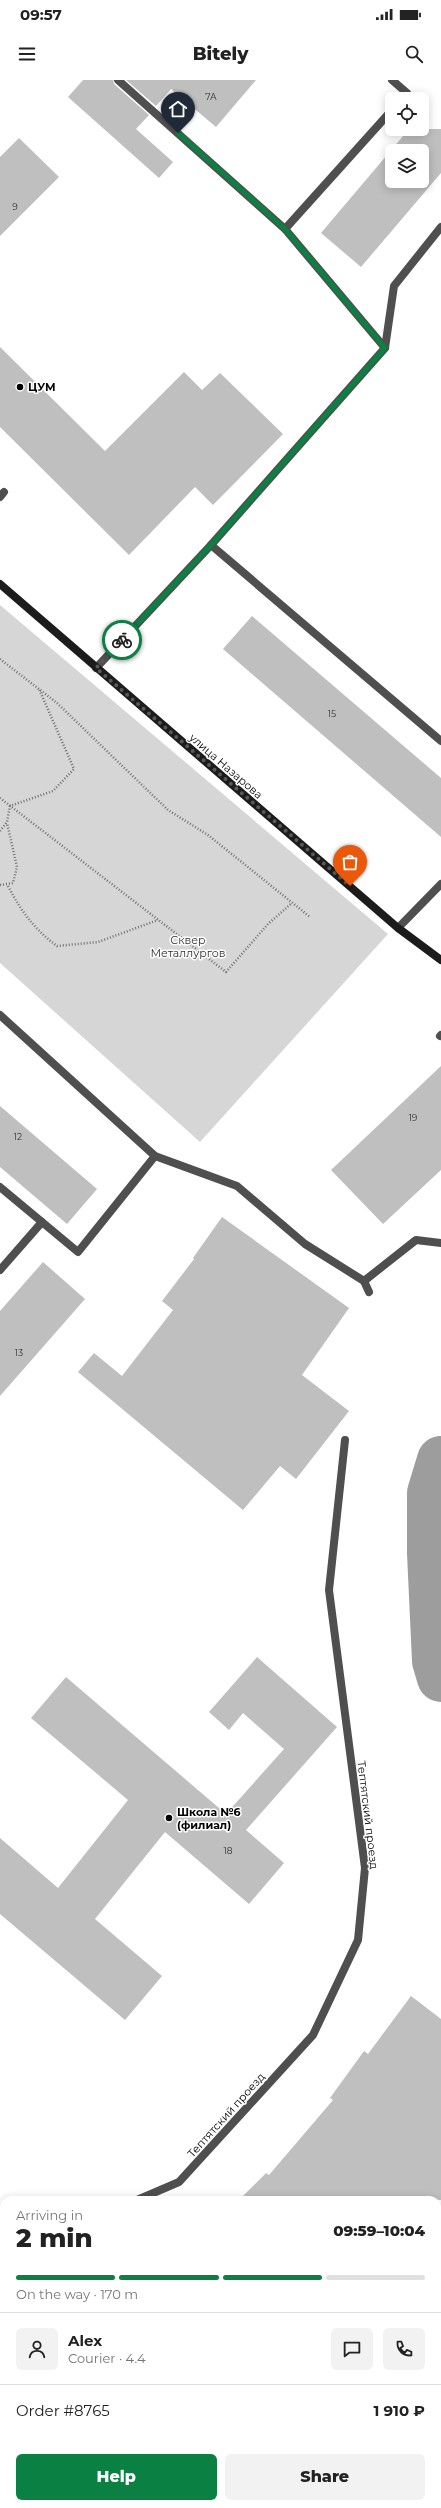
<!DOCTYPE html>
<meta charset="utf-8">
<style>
body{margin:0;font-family:Montserrat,sans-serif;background:#f2f2f2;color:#222;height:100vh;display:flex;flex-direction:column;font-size:15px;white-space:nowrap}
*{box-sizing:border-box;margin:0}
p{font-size:13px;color:#767676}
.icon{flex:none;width:22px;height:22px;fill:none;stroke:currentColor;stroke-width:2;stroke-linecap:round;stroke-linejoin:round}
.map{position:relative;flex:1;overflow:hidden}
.drawer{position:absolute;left:0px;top:2116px;width:441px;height:312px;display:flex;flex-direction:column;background:#fff;border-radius:12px 12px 0 0;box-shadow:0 2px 10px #0003}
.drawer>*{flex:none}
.tools{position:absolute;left:385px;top:12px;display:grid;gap:8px}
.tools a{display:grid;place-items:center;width:44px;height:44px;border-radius:6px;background:#fff;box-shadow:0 2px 10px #0003;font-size:20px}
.pin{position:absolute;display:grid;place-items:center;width:34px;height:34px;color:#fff;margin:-41px -17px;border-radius:50% 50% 50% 0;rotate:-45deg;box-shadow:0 0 4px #0007}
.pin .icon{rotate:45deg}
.courier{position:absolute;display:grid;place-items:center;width:40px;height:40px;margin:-20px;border:3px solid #0b8043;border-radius:50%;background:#fff;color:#222;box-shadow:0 1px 5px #0007}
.headline em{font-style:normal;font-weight:800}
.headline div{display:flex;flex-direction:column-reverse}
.headline{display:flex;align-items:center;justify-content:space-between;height:68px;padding:0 16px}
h1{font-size:26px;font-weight:800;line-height:30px}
.bar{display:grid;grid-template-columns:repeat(4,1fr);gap:6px 4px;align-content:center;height:48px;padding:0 16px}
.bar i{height:5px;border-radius:3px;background:#e0e0e0}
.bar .active{background:#0b8043}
.bar p{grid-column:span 4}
.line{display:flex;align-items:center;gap:10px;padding:0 16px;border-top:1px solid #e0e0e0}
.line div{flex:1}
.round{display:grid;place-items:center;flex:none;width:42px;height:42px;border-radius:6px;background:#f2f2f2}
.cta{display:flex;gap:8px;margin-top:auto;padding:8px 16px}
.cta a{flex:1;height:46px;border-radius:6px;background:#0b8043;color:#fff;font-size:16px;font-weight:800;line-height:46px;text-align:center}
.cta a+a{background:#f2f2f2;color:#222}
.status{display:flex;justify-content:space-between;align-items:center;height:28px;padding:0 20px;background:#fff;direction:ltr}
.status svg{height:11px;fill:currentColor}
header{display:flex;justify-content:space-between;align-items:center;height:52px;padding:0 16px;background:#fff;font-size:18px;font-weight:800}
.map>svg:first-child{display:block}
</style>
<div class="status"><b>09:57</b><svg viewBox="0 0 49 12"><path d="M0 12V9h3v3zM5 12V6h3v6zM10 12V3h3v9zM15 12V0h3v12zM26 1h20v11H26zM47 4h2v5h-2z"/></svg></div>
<header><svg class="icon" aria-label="menu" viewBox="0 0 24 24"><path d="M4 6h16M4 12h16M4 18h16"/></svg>Bitely<svg class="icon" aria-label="search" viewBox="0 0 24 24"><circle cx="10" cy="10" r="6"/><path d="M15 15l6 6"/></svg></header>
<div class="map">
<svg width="441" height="2428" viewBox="0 0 441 2428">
<rect width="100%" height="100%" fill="#fff"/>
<path fill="#d6d6d6" d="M0,525L388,854L200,1062L0,883Z"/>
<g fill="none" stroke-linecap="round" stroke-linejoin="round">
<path stroke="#9d9d9d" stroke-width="48" d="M441,1380L431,1413V1473L436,1581L441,1598"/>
</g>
<g fill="#bfbfbf" fill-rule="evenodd">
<path d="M83,0H113L114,4L149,35L136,49L173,82L159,98L68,17Z"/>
<path d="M126,0H256L216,47L171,9L156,26Z"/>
<path d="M409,49H441V93L361,187L321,153ZM392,71H422V101H392Z"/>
<path d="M19,58L59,97L0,156V77Z"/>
<path d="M0,267L105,371L184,292L202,310L220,293L283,354L213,425L195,407L129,475L0,347Z"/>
<path d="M252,536L441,698V757L223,569Z"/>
<path d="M441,986V1090L383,1144L331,1090Z"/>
<path d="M0,1026L97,1109L67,1144L0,1087Z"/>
<path d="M222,1137L349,1228L302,1295L349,1331L296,1399L280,1386L243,1430L78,1292L94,1273L122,1296L173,1230L162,1221L194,1179L193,1178Z"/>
<path d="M43,1182L85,1219L0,1316V1231Z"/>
<path d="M257,1577L337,1647L246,1750L284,1783L249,1824L165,1752L95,1839L162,1896L125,1940L0,1834V1758L58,1808L128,1720L31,1638L66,1597L226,1734L284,1669L243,1633L229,1650L209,1632Z"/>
<path d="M411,1916L441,1939V2120H239L266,2093L269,2095L333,2020L330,2018L364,1971L368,1974Z"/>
</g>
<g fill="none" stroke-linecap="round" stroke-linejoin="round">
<g stroke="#717171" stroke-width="2.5" stroke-dasharray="1 2" stroke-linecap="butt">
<path d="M0,579L57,623L168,730L208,755L310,837"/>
<path d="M0,718L226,892L268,844L292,823"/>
<path d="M0,751L7,742L10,726L53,711L74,689L39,609"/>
<path d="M0,805L13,803L17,787L7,743"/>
<path d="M8,806C21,831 34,849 57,866L98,862L158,840"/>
</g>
<g stroke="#4f4f4f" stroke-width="8">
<path d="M118,0L285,149"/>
<path d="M392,0L407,13L402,19"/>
<path d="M385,268L285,149L392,30"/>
<path d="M0,417L4,412"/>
<path d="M211,465L385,268L394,206L441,147"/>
<path d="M96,588L211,465L441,661"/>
<path d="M398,848L441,804"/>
<path d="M440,956L441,955"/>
<path d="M0,1107L78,1172L155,1076"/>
<path d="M0,1190L42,1142"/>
<path d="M364,1201L416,1160L441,1163"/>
</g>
<g stroke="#4f4f4f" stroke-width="8">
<path d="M0,935L155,1076L237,1106L305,1164L364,1201L369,1212"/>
<path d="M137,2120L179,2102L313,1955L358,1860L365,1788L329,1510L345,1360"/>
<path d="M0,2196L4,2193"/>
</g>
<path stroke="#1c1c1c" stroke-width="8" d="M0,504L398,848L441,880"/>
</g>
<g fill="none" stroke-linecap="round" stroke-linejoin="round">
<path stroke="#595959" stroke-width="4" stroke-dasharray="0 7.2" d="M122,560L96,588L350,806"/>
<path stroke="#0b8043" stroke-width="5" d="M122,560L211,465L385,268L285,149L178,53"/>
</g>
<g fill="#000" stroke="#fff" stroke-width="1.5">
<circle cx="20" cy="307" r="4"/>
<circle cx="169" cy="1738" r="4"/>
</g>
<g text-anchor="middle" stroke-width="3" stroke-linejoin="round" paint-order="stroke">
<g font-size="9" fill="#303030">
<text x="211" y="20">7А</text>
<text x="15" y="130">9</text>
<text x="332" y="637">15</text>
<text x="413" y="1041">19</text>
<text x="18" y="1060">12</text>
<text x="19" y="1276">13</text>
<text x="228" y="1774">18</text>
</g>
<g font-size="11" font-weight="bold" fill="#000" stroke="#fff" text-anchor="start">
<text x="28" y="311">ЦУМ</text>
<text x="177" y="1736">Школа №6<tspan x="177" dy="13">(филиал)</tspan></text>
</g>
<g font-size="11" fill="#000" stroke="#fff">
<text transform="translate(226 686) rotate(41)" y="4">улица Назарова</text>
<text transform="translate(368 1735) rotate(83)" y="4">Тептятский проезд</text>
<text transform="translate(226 2035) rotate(-48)" y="4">Тептятский проезд</text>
</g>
<g font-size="11" fill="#2d2d2d" stroke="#fff">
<text x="188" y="864">Сквер<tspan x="188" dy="13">Металлургов</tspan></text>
</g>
</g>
</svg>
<div class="tools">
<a><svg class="icon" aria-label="locate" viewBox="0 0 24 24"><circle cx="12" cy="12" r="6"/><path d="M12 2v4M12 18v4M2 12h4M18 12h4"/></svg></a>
<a><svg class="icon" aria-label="layers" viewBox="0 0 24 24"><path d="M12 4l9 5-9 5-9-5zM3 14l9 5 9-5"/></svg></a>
</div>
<div class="pin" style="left:350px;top:806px;background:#ea580c"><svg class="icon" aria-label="bag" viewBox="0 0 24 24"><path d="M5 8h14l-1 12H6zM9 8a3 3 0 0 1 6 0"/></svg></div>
<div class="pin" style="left:178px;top:53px;background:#1f2937"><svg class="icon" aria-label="home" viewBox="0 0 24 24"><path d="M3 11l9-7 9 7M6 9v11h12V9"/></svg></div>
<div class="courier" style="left:122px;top:560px"><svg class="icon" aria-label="bike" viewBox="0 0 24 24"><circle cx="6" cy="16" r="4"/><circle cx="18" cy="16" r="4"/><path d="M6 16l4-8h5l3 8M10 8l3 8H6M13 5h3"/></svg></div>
<section class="drawer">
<div class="headline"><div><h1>2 min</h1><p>Arriving in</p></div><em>09:59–10:04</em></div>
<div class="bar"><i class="active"></i><i class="active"></i><i class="active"></i><i></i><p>On the way · 170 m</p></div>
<div class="line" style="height:72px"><a class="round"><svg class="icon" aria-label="person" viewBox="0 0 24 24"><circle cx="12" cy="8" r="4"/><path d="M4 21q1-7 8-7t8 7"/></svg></a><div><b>Alex</b><p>Courier · 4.4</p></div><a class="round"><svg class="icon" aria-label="chat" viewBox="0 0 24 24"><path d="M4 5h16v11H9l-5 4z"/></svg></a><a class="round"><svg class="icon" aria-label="phone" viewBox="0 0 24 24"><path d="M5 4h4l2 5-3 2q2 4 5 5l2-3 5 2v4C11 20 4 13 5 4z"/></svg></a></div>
<div class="line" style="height:52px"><div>Order #8765</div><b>1 910 ₽</b></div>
<div class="cta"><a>Help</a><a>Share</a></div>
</section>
</div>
